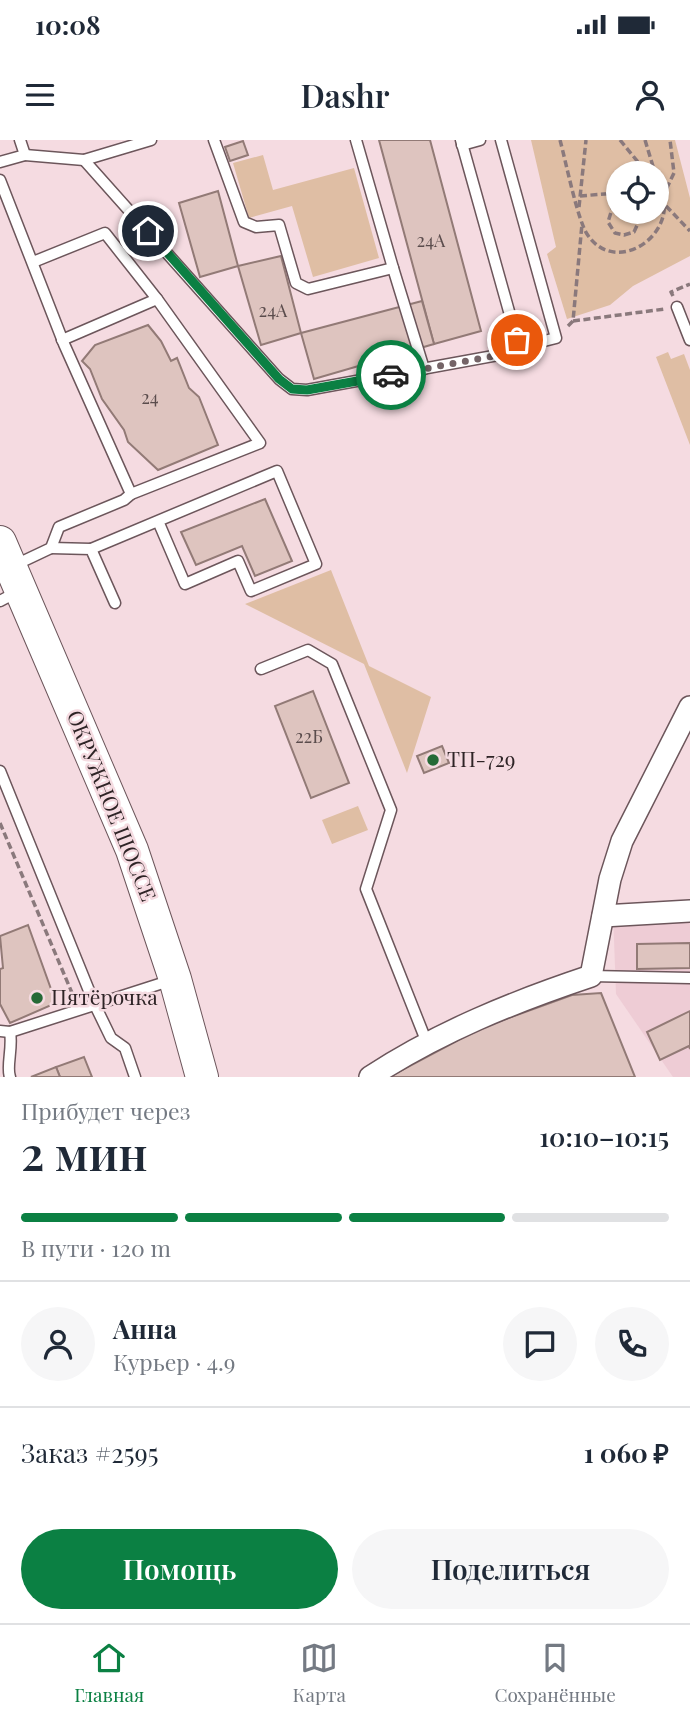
<!DOCTYPE html>
<html lang="ru">
<meta charset="utf-8">
<style>
body{margin:0;font-family:"Playfair Display",serif;background:#f6f6f7;color:#1f2937;height:100vh;display:flex;flex-direction:column;font-size:26px;white-space:nowrap}
*{box-sizing:border-box;margin:0}
p{font-size:23px;color:#747a83}
.icon{flex:none;width:38px;height:38px;fill:none;stroke:currentColor;stroke-width:2;stroke-linecap:round;stroke-linejoin:round}
.map{position:relative;height:937px;overflow:hidden}
.side{display:flex;flex-direction:column;background:#fff;flex:1}
.side>*{flex:none}
.tools{position:absolute;left:606px;top:21px;display:grid;gap:14px}
.tools a{display:grid;place-items:center;width:63px;height:63px;border-radius:50%;background:#fff;box-shadow:0 2px 5px #0004;font-size:35px}
.pin{position:absolute;display:grid;place-items:center;width:60px;height:60px;color:#fff;margin:-30px;border:4px solid #fff;border-radius:50%;box-shadow:0 2px 7px #0007}
.courier{position:absolute;display:grid;place-items:center;width:70px;height:70px;margin:-35px;border:5px solid #0b8043;border-radius:50%;background:#fff;color:#222;box-shadow:0 2px 9px #0007}
.overview em{font-style:normal;font-weight:600}
.overview div{display:flex;flex-direction:column-reverse}
.overview{display:flex;align-items:center;justify-content:space-between;height:119px;padding:0 21px}
h1{font-size:46px;font-weight:600;line-height:52px}
.bar{display:grid;grid-template-columns:repeat(4,1fr);gap:10px 7px;align-content:center;height:84px;padding:0 21px}
.bar i{height:9px;border-radius:5px;background:#e0e1e3}
.bar .selected{background:#0b8043}
.bar p{grid-column:span 4}
.line{display:flex;align-items:center;gap:18px;padding:0 21px;border-top:2px solid #e0e1e3}
.line div{flex:1}
.round{display:grid;place-items:center;flex:none;width:74px;height:74px;border-radius:37px;background:#f6f6f7}
.primary-button{display:flex;gap:14px;margin-top:auto;padding:14px 21px}
.primary-button a{flex:1;height:80px;border-radius:42px;background:#0b8043;color:#fff;font-size:28px;font-weight:600;line-height:80px;text-align:center}
.primary-button a+a{background:#f6f6f7;color:#1f2937}
.status{display:flex;justify-content:space-between;align-items:center;height:49px;padding:0 35px;background:#fff;direction:ltr}
.status svg{height:19px;fill:currentColor}
header{display:flex;justify-content:space-between;align-items:center;height:91px;padding:0 21px;background:#fff;font-size:32px;font-weight:600}
.tab-bar{display:flex;justify-content:space-around;align-items:center;height:98px;border-top:2px solid #e0e1e3;background:#fff;font-size:19px;color:#747a83}
.tab-bar a{display:grid;justify-items:center;gap:4px}
.tab-bar .selected{color:#0b8043}
.map>svg:first-child{display:block}
</style>
<div class="status"><b>10:08</b><svg viewBox="0 0 49 12"><path d="M0 12V9h3v3zM5 12V6h3v6zM10 12V3h3v9zM15 12V0h3v12zM26 1h20v11H26zM47 4h2v5h-2z"/></svg></div>
<header><svg class="icon" aria-label="menu" viewBox="0 0 24 24"><path d="M4 6h16M4 12h16M4 18h16"/></svg>Dashr<svg class="icon" aria-label="person" viewBox="0 0 24 24"><circle cx="12" cy="8" r="4"/><path d="M4 21q1-7 8-7t8 7"/></svg></header>
<div class="map">
<svg width="690" height="937" viewBox="0 0 690 937">
<rect width="100%" height="100%" fill="#f5dbe1"/>
<path fill="#eeccd5" d="M690,769V937H673L616,854L613,772Z"/>
<g fill="#dfbea4" fill-rule="evenodd">
<path d="M531,0H675L690,58V116L633,146L610,165L567,179L547,114L556,107ZM618,33H656V72H618Z"/>
<path d="M263,15L273,50L354,28L379,118L313,137L292,66L249,78L233,23Z"/>
<path d="M668,212L671,219L684,214L690,230V305L656,217Z"/>
<path d="M331,430L369,526L431,557L407,633L364,524L245,464Z"/>
<path d="M358,666L368,690L332,704L322,680Z"/>
</g>
<g fill="#dec4bf" stroke="#927a76" stroke-width="2">
<path d="M379,0H430L481,191L434,204Z"/>
<path d="M243,1L248,15L230,21L225,7Z"/>
<path d="M218,51L238,126L200,137L179,63Z"/>
<path d="M281,116L301,193L261,205L238,126Z"/>
<path d="M422,161L434,204L314,239L301,193Z"/>
<path d="M148,185L161,201L171,221L177,218L189,248L199,257L218,305L158,330L128,302L124,290L102,259L90,229L82,221L95,205Z"/>
<path d="M265,359L292,421L255,436L242,406L196,425L181,392Z"/>
<path d="M313,551L349,643L311,658L275,566Z"/>
<path d="M442,606L449,623L424,633L417,616Z"/>
<path d="M28,785L56,863L10,883L0,864V829L3,828L0,796Z"/>
<path d="M690,803V828L637,829V804Z"/>
<path d="M601,853L635,937H389L481,888L572,855Z"/>
<path d="M690,871V909L689,906L660,920L647,892Z"/>
<path d="M84,917L92,937H60L56,927Z"/>
<path d="M56,927L60,937H31Z"/>
</g>
<g fill="none" stroke-linecap="round" stroke-linejoin="round">
<defs>
<g id="service">
<path d="M214,0L244,82L256,87L279,85L296,143L308,149L393,128L356,0"/>
<path d="M501,0L556,198L516,208"/>
<path d="M462,5L480,0"/>
<path d="M25,15L84,20L151,0"/>
<path d="M84,20L279,239L292,249L307,250L510,213L516,208L517,200L461,0"/>
<path d="M0,22L25,15L20,0"/>
<path d="M0,40L64,204L131,354L124,360L59,387L51,408L13,426"/>
<path d="M33,122L105,93L157,159"/>
<path d="M393,128L424,229"/>
<path d="M677,167L690,200"/>
<path d="M62,200L157,159L260,303L131,354"/>
<path d="M51,408L91,409L115,463"/>
<path d="M91,409L277,331L316,424L251,451L238,421L185,444L158,381"/>
<path d="M0,461L17,452"/>
<path d="M261,529L308,510L332,524L391,670L366,749L427,903"/>
<path d="M0,631L94,863L111,898L125,908L135,937"/>
<path d="M591,836L690,838"/>
<path d="M0,891L10,892L172,840"/>
<path d="M10,937C6,927 13,908 10,892"/>
</g>
<g id="minor">
<path d="M603,776L690,771"/>
<path d="M370,937C439,892 513,862 591,836L610,739L622,701L690,567"/>
</g>
<path id="primary" d="M0,402L132,710L175,839L202,937"/>
</defs>
<use href="#service" stroke="#6c565b" stroke-width="13"/>
<use href="#minor" stroke="#6c565b" stroke-width="24"/>
<use href="#primary" stroke="#6c565b" stroke-width="34"/>
<g stroke="#8a797c" stroke-width="3.5" stroke-dasharray="7 3.5" stroke-linecap="butt">
<path d="M560,0C566,22 577,78 587,94C614,136 674,98 663,56"/>
<path d="M620,0L647,33"/>
<path d="M645,0L655,33"/>
<path d="M656,37L660,50L656,55"/>
<path d="M656,45L663,56L674,33L670,0"/>
<path d="M617,53L608,82L615,93L624,95L634,92L643,72"/>
<path d="M580,56L616,53"/>
<path d="M666,66L690,91"/>
<path d="M579,67L586,0"/>
<path d="M673,156L671,152L690,144"/>
<path d="M573,181L665,169"/>
<path d="M568,186L573,181L582,84"/>
<path d="M0,683L75,860"/>
</g>
<use href="#service" stroke="#fff" stroke-width="10"/>
<use href="#minor" stroke="#fff" stroke-width="21"/>
<use href="#primary" stroke="#fff" stroke-width="32"/>
</g>
<g fill="none" stroke-linecap="round" stroke-linejoin="round">
<path stroke="#746467" stroke-width="7" stroke-dasharray="0 12.6" d="M391,235L510,213L516,208L517,200"/>
<path stroke="#0b8043" stroke-width="9" d="M148,91L279,239L292,249L307,250L391,235"/>
</g>
<g fill="#256a36" stroke="#f5dbe1" stroke-width="2.5">
<circle cx="433" cy="620" r="7"/>
<circle cx="37" cy="858" r="7"/>
</g>
<g text-anchor="middle" stroke-width="5" stroke-linejoin="round" paint-order="stroke">
<g font-size="18" fill="#5a4c4c">
<text x="431" y="107">24А</text>
<text x="273" y="177">24А</text>
<text x="150" y="264">24</text>
<text x="309" y="603">22Б</text>
</g>
<g font-size="21" fill="#2e2426" stroke="#f5dbe1" text-anchor="start">
<text x="447" y="627">ТП-729</text>
<text x="51" y="865">Пятёрочка</text>
</g>
<g font-size="21" fill="#2e2426" stroke="#f5dbe1">
<text transform="translate(111 666) rotate(68)" y="7">ОКРУЖНОЕ ШОССЕ</text>
</g>
</g>
</svg>
<div class="tools">
<a><svg class="icon" aria-label="locate" viewBox="0 0 24 24"><circle cx="12" cy="12" r="6"/><path d="M12 2v4M12 18v4M2 12h4M18 12h4"/></svg></a>
</div>
<div class="pin" style="left:517px;top:200px;background:#ea580c"><svg class="icon" aria-label="bag" viewBox="0 0 24 24"><path d="M5 8h14l-1 12H6zM9 8a3 3 0 0 1 6 0"/></svg></div>
<div class="pin" style="left:148px;top:91px;background:#1f2937"><svg class="icon" aria-label="home" viewBox="0 0 24 24"><path d="M3 11l9-7 9 7M6 9v11h12V9"/></svg></div>
<div class="courier" style="left:391px;top:235px"><svg class="icon" aria-label="car" viewBox="0 0 24 24"><path d="M5 17H2v-5l4-1 3-4h7l3 4 3 1v5h-3M9 17h6M6 11h13"/><circle cx="7" cy="17" r="2"/><circle cx="17" cy="17" r="2"/></svg></div>
</div>
<section class="side">
<div class="overview"><div><h1>2 мин</h1><p>Прибудет через</p></div><em>10:10–10:15</em></div>
<div class="bar"><i class="selected"></i><i class="selected"></i><i class="selected"></i><i></i><p>В пути · 120 m</p></div>
<div class="line" style="height:126px"><a class="round"><svg class="icon" aria-label="person" viewBox="0 0 24 24"><circle cx="12" cy="8" r="4"/><path d="M4 21q1-7 8-7t8 7"/></svg></a><div><b>Анна</b><p>Курьер · 4.9</p></div><a class="round"><svg class="icon" aria-label="chat" viewBox="0 0 24 24"><path d="M4 5h16v11H9l-5 4z"/></svg></a><a class="round"><svg class="icon" aria-label="phone" viewBox="0 0 24 24"><path d="M5 4h4l2 5-3 2q2 4 5 5l2-3 5 2v4C11 20 4 13 5 4z"/></svg></a></div>
<div class="line" style="height:91px"><div>Заказ #2595</div><b>1 060 ₽</b></div>
<div class="primary-button"><a>Помощь</a><a>Поделиться</a></div>
</section>
<nav class="tab-bar">
<a class="selected"><svg class="icon" aria-label="home" viewBox="0 0 24 24"><path d="M3 11l9-7 9 7M6 9v11h12V9"/></svg>Главная</a>
<a><svg class="icon" aria-label="map" viewBox="0 0 24 24"><path d="M3 6l6-2 6 2 6-2v14l-6 2-6-2-6 2zM9 4v14M15 6v14"/></svg>Карта</a>
<a><svg class="icon" aria-label="saved" viewBox="0 0 24 24"><path d="M7 4h10v16l-5-4-5 4z"/></svg>Сохранённые</a>
</nav>
